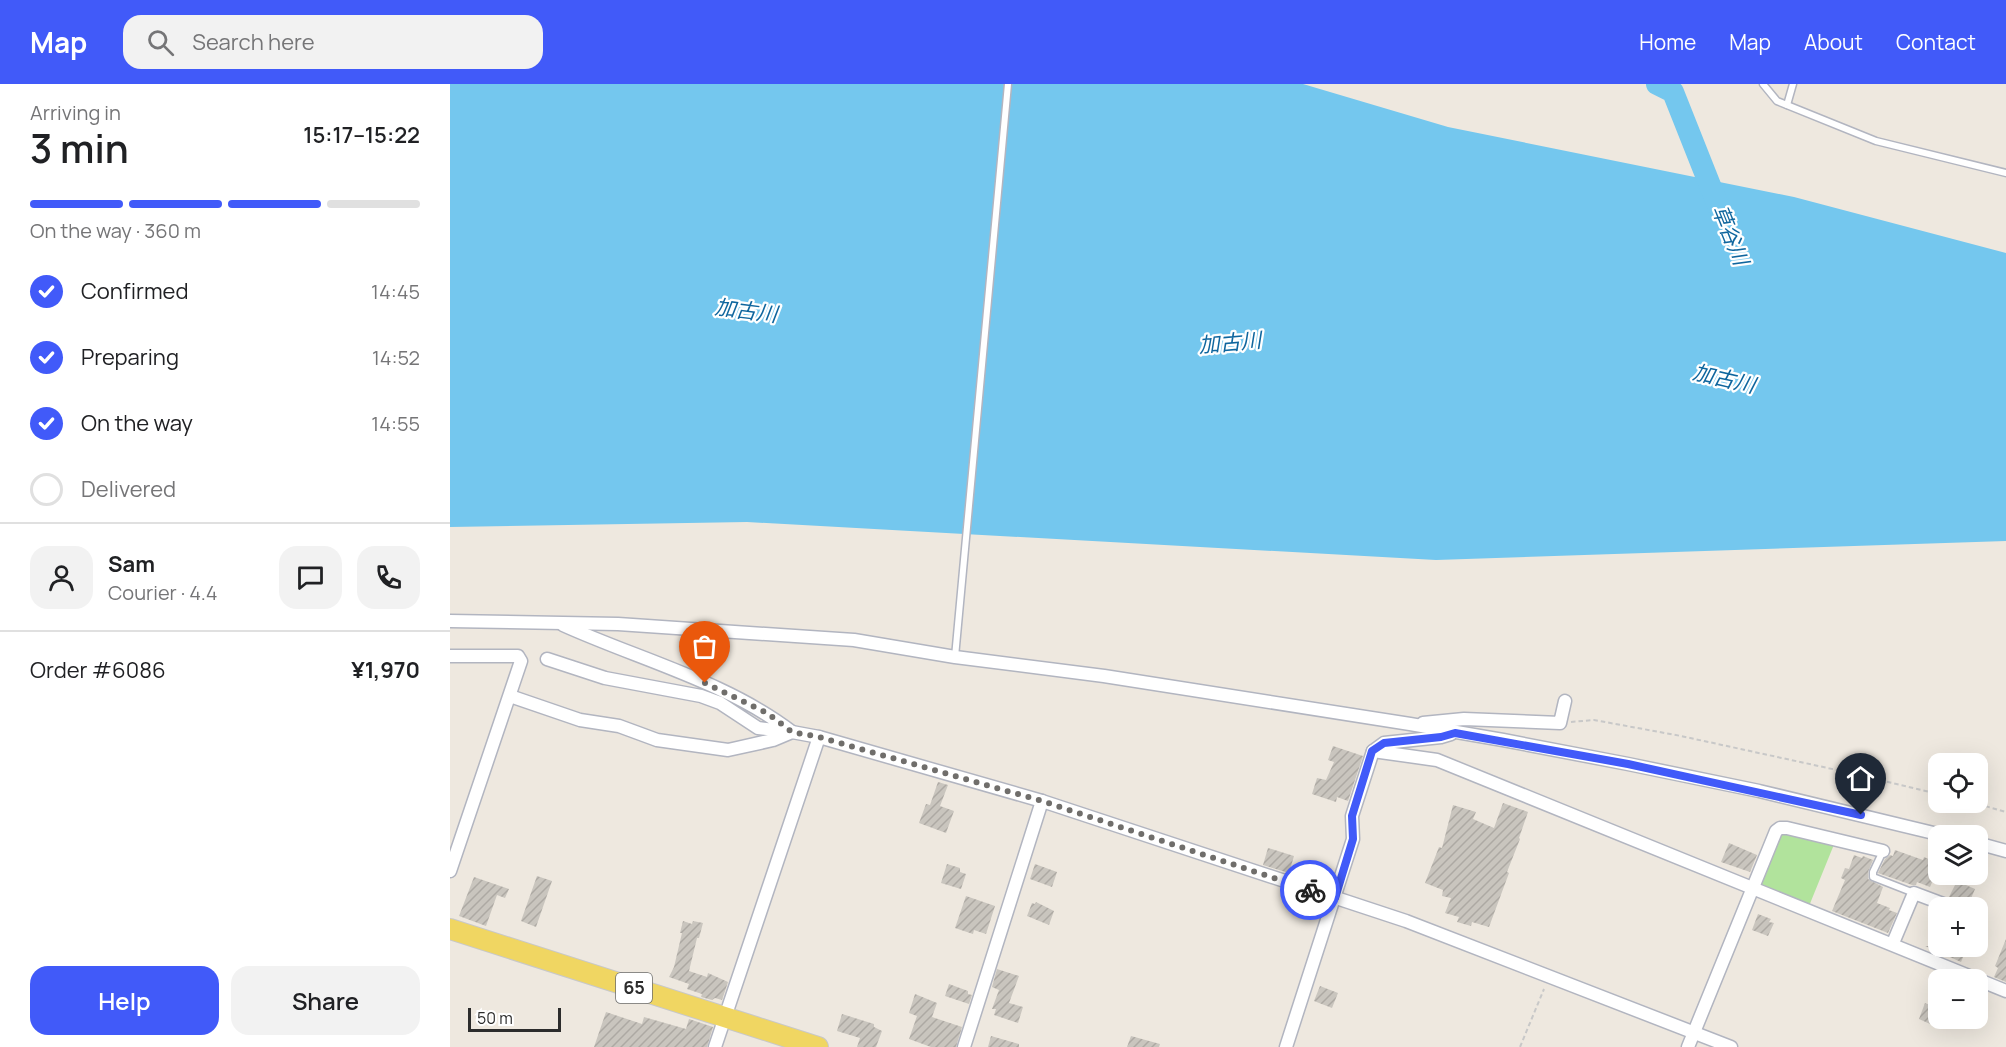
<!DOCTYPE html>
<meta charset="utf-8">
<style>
body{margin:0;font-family:Manrope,"Noto Sans JP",sans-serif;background:#f2f2f2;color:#202124;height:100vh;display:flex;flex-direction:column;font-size:22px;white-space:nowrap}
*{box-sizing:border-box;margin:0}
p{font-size:20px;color:#757577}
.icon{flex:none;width:33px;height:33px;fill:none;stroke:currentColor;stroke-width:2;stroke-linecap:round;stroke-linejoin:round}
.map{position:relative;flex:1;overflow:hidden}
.details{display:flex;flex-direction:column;background:#fff;width:450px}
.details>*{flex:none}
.tools{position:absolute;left:1478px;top:669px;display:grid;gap:12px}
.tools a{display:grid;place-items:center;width:60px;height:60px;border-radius:12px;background:#fff;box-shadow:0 6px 24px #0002;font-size:30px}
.scale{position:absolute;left:18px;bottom:15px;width:93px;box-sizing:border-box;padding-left:6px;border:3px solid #2c2c2c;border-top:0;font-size:16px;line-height:21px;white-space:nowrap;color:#2c2c2c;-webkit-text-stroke:4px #fff;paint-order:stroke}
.pin{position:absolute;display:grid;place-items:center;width:51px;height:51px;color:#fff;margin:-62px -26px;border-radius:50% 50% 50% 0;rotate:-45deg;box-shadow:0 0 6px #0007}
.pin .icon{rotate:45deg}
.courier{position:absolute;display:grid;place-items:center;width:60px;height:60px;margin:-30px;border:4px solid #415af9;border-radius:50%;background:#fff;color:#222;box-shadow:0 2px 8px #0007}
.overview em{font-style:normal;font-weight:600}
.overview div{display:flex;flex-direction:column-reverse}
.overview{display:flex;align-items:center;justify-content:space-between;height:102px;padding:0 30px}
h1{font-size:39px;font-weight:600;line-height:45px}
.bar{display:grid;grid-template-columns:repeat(4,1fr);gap:9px 6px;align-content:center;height:72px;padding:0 30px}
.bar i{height:8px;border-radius:4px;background:#e0e0e0}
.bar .active{background:#415af9}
.bar p{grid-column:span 4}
.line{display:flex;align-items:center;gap:15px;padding:0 30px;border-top:2px solid #e0e0e0}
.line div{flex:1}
.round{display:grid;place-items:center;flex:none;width:63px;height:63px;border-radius:18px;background:#f2f2f2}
ol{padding:0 30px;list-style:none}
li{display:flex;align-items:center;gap:18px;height:66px}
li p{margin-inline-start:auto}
li .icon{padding:6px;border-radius:50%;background:#415af9;color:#fff;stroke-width:4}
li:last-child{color:#757577}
li i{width:33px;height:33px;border:3px solid #e0e0e0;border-radius:50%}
.cta{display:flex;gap:12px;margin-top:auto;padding:12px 30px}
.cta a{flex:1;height:69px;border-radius:18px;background:#415af9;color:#fff;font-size:24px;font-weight:600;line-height:69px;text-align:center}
.cta a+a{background:#f2f2f2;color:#202124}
header{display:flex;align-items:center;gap:36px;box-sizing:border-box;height:84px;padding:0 30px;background:#415af9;color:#fff}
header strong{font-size:28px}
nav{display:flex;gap:33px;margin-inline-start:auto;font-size:21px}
.search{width:420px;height:54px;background:#f2f2f2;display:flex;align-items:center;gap:15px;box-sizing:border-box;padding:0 21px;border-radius:18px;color:#757577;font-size:22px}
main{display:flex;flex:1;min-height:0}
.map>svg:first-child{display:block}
</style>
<header>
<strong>Map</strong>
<div class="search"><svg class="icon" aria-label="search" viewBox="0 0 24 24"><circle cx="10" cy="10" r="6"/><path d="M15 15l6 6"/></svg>Search here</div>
<nav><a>Home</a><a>Map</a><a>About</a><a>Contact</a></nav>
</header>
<main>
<section class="details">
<div class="overview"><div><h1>3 min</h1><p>Arriving in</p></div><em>15:17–15:22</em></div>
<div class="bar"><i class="active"></i><i class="active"></i><i class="active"></i><i></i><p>On the way · 360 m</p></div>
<ol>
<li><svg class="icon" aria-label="check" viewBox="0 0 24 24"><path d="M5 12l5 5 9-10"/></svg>Confirmed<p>14:45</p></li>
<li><svg class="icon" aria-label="check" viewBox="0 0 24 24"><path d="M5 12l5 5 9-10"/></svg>Preparing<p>14:52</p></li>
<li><svg class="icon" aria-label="check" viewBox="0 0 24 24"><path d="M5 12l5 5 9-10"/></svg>On the way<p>14:55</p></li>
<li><i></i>Delivered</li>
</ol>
<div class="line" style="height:108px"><a class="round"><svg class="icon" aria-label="person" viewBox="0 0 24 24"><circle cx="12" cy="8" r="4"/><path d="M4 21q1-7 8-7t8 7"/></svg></a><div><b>Sam</b><p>Courier · 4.4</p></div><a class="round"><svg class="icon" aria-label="chat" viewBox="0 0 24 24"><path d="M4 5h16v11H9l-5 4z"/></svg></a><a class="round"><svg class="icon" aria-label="phone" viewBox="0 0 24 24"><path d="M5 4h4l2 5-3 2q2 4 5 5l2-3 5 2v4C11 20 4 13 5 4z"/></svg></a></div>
<div class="line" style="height:78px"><div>Order #6086</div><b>¥1,970</b></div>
<div class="cta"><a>Help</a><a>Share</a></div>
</section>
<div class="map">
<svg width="1556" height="963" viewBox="0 0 1556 963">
<defs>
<pattern id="building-hatch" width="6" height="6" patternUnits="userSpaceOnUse" patternTransform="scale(1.5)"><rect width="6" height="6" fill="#c9c5be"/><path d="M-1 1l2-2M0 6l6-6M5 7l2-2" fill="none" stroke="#ada9a3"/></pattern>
</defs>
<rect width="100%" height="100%" fill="#eee8df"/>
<path fill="#b1e39c" d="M1334,748L1385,758L1359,822L1309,801L1329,749Z"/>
<path fill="#74c7ee" d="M0,0H853L998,43L1344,113L1556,169V457L986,476L297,438L0,443Z"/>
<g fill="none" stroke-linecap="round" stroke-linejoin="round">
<path stroke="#74c7ee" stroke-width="22" d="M1207,0L1223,8L1269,124"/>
</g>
<g fill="url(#building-hatch)">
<path d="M883,662L913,672L898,717L887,713L886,718L862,710L867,694L876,696L884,678L878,676Z"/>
<path d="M488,698L498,701L490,722L504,727L496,749L469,739L476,720L480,721Z"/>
<path d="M1053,719L1078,728L1069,754L1070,755L1057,788L1059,789L1039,843L1022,838L1021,842L1007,838L1009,833L995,829L1001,814L992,812L993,806L975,799L989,763L992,764L1003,721L1026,728L1023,735L1044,744Z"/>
<path d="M1279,759L1307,771L1300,788L1271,778Z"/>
<path d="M818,764L844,772L839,789L813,781Z"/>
<path d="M1445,766L1473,776L1474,773L1488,779V785L1480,803L1467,798L1466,801H1462L1428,789L1435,775L1440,771L1443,772Z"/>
<path d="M1404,771L1412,774L1413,772L1423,776L1418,788V795L1433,803L1427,819L1440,824L1439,826L1447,829L1438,849L1382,827L1395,796L1391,794L1395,784L1399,785Z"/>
<path d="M497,780L510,784V788L516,790L511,805L491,799Z"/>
<path d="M585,780L607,788L602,803L580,795Z"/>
<path d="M87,792L102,797L86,843L71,837Z"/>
<path d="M24,793L59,805L55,814L47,811L36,842L9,832Z"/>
<path d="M1507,797L1525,805L1517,824H1512L1510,818L1499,813Z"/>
<path d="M516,812L545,822L536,850L524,846L523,850L505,844Z"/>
<path d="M586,818L604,827L599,841L577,832L582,819L585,820Z"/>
<path d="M1308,830L1321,835L1319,838L1324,839L1318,852L1302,846Z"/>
<path d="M233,837L242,840L243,837L253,839L249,854H247L239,887L257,893L258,889L278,898L272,916L265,914L262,916L251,913L252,910L237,905L239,900L219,893L224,883L232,849H230Z"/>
<path d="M1556,855V898L1544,893L1548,884L1545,882Z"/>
<path d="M1475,862H1518L1511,878Z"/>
<path d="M547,885L569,892L559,919L573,923L568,939L544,931L546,925H542L549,906L542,903Z"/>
<path d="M499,900L518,907V910L522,911L519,920L495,912Z"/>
<path d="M870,902L888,909L882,924L864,917Z"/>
<path d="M465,910L487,919L482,933L512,943L506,963H481L459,955L467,932L459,929Z"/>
<path d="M1475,919L1488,924L1485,937L1482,936L1480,940L1469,935Z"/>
<path d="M156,928L192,940L194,933L236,945L239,935L263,943L257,963H144Z"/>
<path d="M392,930L424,940V943L432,947L426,963H407L410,954L387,947Z"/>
<path d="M541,952L569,960V963H538Z"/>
<path d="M681,952L710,960L709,963H677Z"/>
</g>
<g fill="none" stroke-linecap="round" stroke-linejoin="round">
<defs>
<g id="lane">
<path d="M1313,0L1327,17L1426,57L1556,89"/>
<path d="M1337,21L1343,0"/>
<path d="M505,573L558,0"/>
<path d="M1433,767L1423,788V793L1464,809"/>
</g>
<g id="street">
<path d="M0,537L168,540L404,556L505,573L654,592L960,640L1053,656L1178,680L1309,707L1496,752"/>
<path d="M0,572H68L71,577L0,787"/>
<path d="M97,575L155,594L251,612L270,619L308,644L342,648C277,598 188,575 113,541"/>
<path d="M60,612L130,636L169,642L207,656L278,666L323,656L342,648L369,653L592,717L956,837L1281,963"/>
<path d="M973,639L1014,635L1110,639L1115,617"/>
<path d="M923,667L987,676L1556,907"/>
<path d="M1527,759L1556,767"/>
<path d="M1443,859L1464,809L1504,824"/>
<path d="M265,963L369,653"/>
<path d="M514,963L592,717"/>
<path d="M836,963L903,755L902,732L923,667L934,659L991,653L1001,650"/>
<path d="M1238,963L1326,747L1330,744H1337L1433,767"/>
</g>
<path id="primary" d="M0,845L368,963"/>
</defs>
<use href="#lane" stroke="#b2b5c0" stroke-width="9"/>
<use href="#street" stroke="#b2b5c0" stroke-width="15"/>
<use href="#primary" stroke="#c8c8c8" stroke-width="22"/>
<g stroke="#c8c8c8" stroke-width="2" stroke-dasharray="4.5 3" stroke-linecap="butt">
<path d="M1121,638L1144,636L1231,652L1396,688L1488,710"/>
<path d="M1521,718L1556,728"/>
<path d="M1070,963L1094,905"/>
</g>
<use href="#lane" stroke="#fff" stroke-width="6"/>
<use href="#street" stroke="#fff" stroke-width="12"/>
<use href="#primary" stroke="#f0d662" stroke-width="20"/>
</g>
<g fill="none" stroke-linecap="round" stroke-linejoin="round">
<path stroke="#706e6b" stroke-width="6" stroke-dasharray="0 10.8" d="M255,599L317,629L342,648L369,653L592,717L860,806"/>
<path stroke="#415af9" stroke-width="8" d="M860,806L885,814L903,755L902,732L922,667L934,659L991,653L1005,649L1178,680L1411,731"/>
</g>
<g text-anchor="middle" stroke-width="4.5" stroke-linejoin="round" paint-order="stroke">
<rect fill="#fff" stroke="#6b6b6b" stroke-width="1.5" x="166" y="889" width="36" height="30" rx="4.5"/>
<g font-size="18" font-weight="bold" fill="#2c2c2c">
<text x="184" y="910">65</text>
</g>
<g font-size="21" font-style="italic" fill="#0f669e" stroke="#fff">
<text transform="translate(1280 151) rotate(68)" y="7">草谷川</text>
<text transform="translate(296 227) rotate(7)" y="7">加古川</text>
<text transform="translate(780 259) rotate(-5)" y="7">加古川</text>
<text transform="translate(1274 295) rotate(13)" y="7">加古川</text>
</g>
</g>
</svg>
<div class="tools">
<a><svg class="icon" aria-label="locate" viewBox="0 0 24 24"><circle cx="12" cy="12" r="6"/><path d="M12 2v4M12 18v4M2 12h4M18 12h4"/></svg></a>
<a><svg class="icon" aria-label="layers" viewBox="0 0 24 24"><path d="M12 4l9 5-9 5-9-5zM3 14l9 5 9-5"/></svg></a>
<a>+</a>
<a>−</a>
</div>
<div class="scale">50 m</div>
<div class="pin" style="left:255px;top:599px;background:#ea580c"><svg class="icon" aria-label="bag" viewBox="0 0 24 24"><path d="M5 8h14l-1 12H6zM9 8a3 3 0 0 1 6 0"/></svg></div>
<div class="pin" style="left:1411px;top:731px;background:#1f2937"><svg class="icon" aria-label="home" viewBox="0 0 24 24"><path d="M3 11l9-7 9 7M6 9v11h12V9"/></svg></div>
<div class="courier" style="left:860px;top:806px"><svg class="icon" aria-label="bike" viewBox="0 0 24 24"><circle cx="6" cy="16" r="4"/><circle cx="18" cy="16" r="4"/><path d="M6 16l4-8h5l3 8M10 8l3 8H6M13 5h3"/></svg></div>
</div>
</main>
